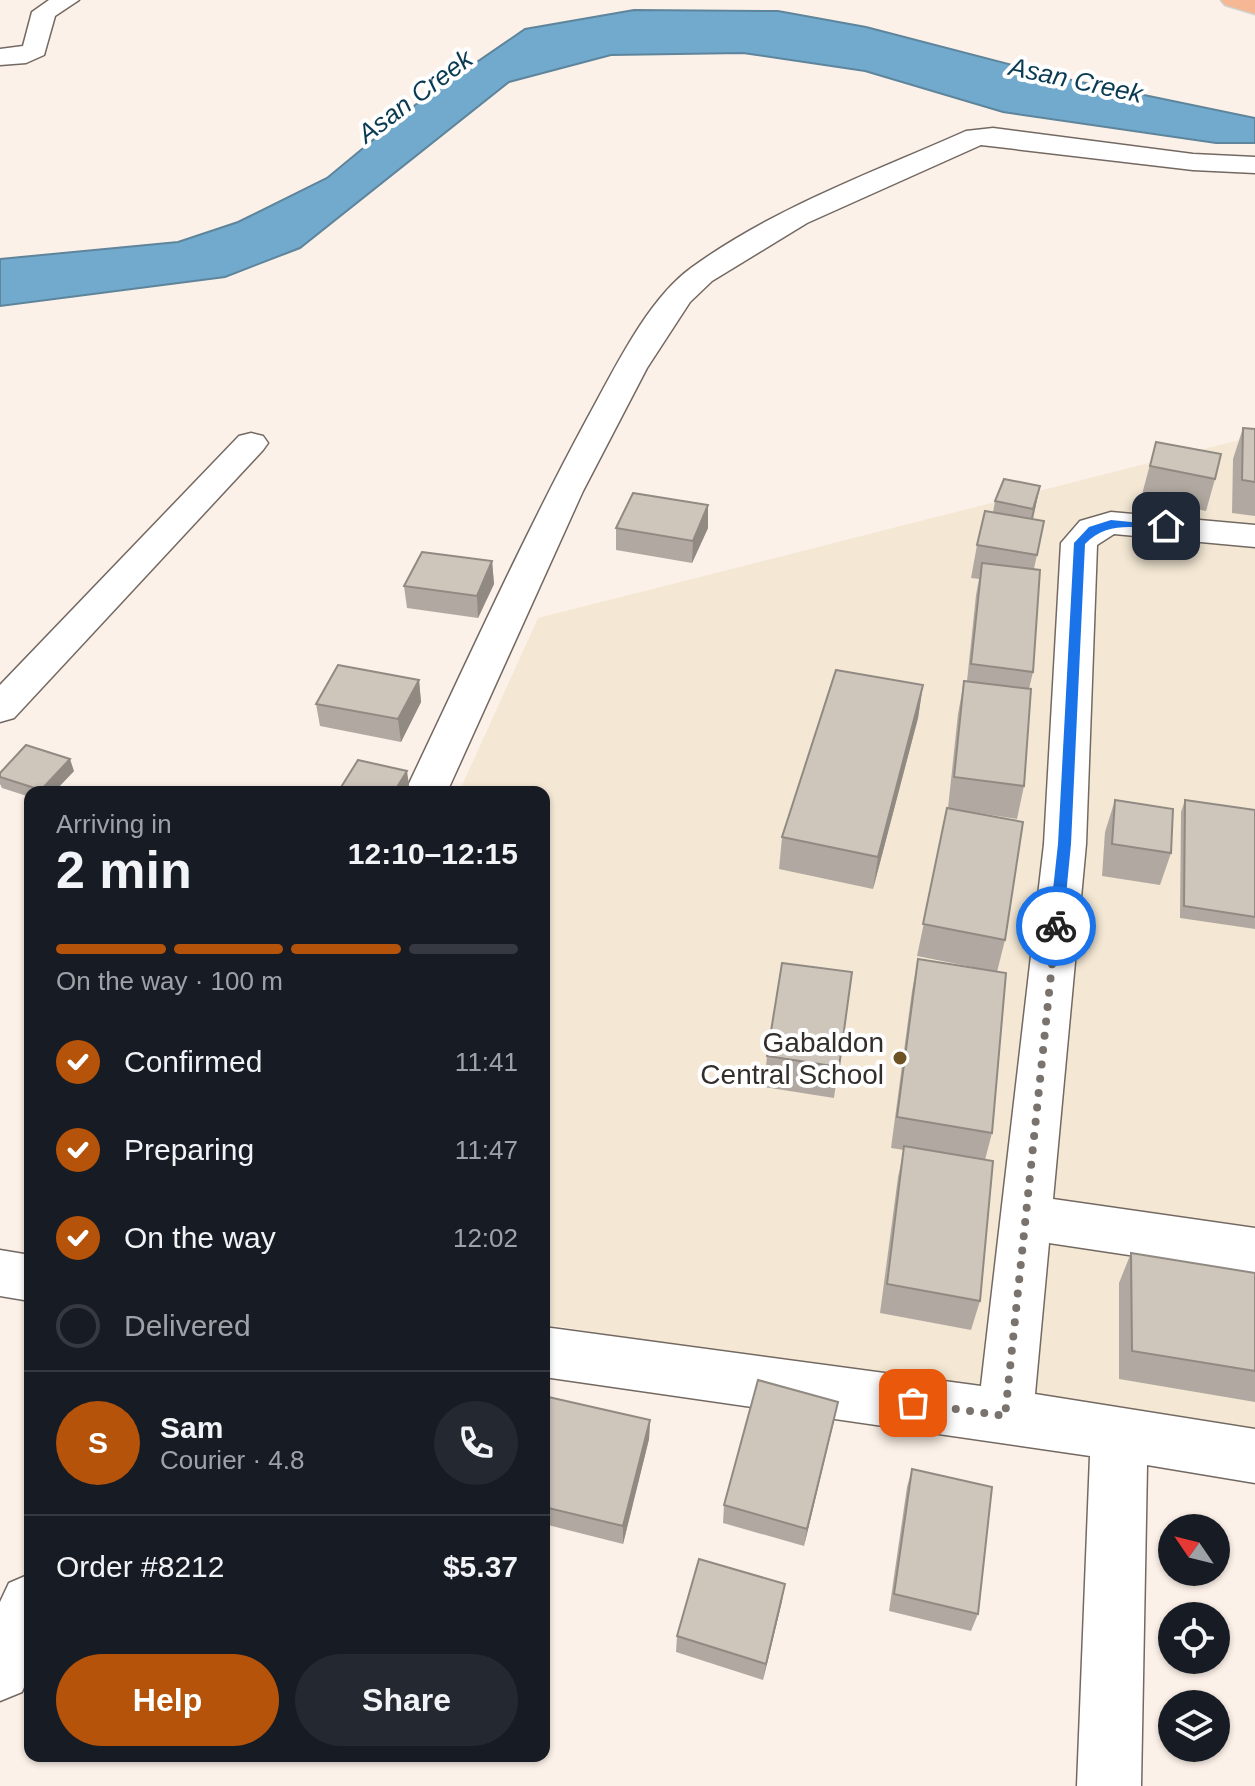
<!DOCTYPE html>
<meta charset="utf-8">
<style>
body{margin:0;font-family:Helvetica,sans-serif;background:#242831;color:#f1f3f6;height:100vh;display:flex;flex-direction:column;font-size:30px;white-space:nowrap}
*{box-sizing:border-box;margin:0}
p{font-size:26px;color:#9ea1a6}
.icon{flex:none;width:44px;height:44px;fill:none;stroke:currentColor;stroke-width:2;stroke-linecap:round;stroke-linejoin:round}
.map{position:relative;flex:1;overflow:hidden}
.drawer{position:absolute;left:24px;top:786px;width:526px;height:976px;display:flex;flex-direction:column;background:#171b24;border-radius:16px;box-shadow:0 2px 6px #0004}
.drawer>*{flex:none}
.needle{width:52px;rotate:305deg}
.fabs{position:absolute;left:1158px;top:1514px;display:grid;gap:16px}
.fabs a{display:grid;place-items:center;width:72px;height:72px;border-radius:50%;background:#171b24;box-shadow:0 2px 6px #0004;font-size:40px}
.pin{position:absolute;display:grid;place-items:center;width:68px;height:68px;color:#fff;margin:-34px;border-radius:16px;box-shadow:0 4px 12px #0006}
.courier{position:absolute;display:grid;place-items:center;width:80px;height:80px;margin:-40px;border:6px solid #1a73e8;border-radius:50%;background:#fff;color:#222;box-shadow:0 2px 10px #0007}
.summary em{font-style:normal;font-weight:600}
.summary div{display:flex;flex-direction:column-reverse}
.summary{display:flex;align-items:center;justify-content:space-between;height:136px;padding:0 32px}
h1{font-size:52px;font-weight:600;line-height:60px}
.bar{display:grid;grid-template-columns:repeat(4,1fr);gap:12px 8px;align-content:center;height:96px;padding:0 32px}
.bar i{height:10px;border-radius:6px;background:#363941}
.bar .selected{background:#b45309}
.bar p{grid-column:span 4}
.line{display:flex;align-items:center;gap:20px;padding:0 32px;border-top:2px solid #363941}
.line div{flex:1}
.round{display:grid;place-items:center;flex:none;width:84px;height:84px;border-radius:42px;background:#242831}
ol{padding:0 32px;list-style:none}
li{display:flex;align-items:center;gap:24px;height:88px}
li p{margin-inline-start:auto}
li .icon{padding:8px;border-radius:50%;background:#b45309;color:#fff;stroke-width:4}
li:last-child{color:#9ea1a6}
li i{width:44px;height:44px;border:4px solid #363941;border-radius:50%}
.action{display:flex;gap:16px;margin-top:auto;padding:16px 32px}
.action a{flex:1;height:92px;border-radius:48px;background:#b45309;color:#fff;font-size:32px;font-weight:600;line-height:92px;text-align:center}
.action a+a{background:#242831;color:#f1f3f6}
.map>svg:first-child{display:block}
</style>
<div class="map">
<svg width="1255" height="1786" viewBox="0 0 1255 1786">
<rect width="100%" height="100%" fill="#fcf1e8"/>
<path fill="#f4e8d4" d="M1255,436V1437L544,1324V792H459L538,618Z"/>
<path fill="#71aacc" stroke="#5e859c" stroke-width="2" d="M634,10L778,11L866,27L1062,78L1255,118V143H1216L1003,112L865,71L743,53L611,55L509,82L300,248L225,277L0,306V259L178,242L238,222L327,178L420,101L525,29Z"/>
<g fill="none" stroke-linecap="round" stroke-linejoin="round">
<defs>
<g id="minor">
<path d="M49,0H79L55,16L44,55L26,63L0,65V49L23,46L32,12Z"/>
<path d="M993,128L1193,154L1255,157V173L1193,170L981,145L807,223L712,281L690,302L647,368L583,491L447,792H405C465,666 522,539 588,417C614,370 647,300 691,268C773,208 874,172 966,131Z"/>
<path d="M251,433L263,436L268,443L263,450L14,718L0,722V685L239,436Z"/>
<path d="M1111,512L1255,525V547L1114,534L1097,545L1086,844L1053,1199L1255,1228V1274L1049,1243L1035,1394L1255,1429V1483L1147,1465L1141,1786H1077L1090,1456L544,1377V1327L981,1386L1044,844L1061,543L1080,521Z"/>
<path d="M0,1250L30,1255V1301L0,1296Z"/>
<path d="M30,1574V1673L22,1692L0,1701V1602L9,1583Z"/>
</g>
<path id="major" d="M1221,0H1255V14L1225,5Z"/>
</defs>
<use href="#minor" stroke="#736962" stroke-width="3"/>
<use href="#major" stroke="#d2d1d0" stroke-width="3"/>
<use href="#minor" fill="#fff" fill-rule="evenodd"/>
<use href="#major" fill="#f6b894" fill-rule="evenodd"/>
</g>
<g fill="#b1a9a1">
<path d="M1243,428L1255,429V516L1232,513L1233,459Z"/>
<path d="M1156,442L1215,479L1206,511L1141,498Z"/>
<path d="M1040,486L1033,519L1044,521L1034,569L1033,672L1029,689L1024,786L1017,819L965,811L1005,940L997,972L917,956L948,808L958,714L964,681H967L976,595L979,579L971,578L977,545L993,512L995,501Z"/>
<path d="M616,528H708L692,563L616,550Z"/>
<path d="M492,561L494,584L478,618L407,608L404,586Z"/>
<path d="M419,680L421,702L401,742L320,726L316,704Z"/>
<path d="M923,685L918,718L873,889L779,869L782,837Z"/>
<path d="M74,771L54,792H30V797L2,788L0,784V773Z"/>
<path d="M1115,800L1171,853L1160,885L1102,876L1105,832Z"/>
<path d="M1185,800L1255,810V929L1180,918L1181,812Z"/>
<path d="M918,959L992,1133L985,1160L980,1301L971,1330L880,1313L898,1177L904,1150L891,1148L912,991Z"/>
<path d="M852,972L834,1098L764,1087L767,1056Z"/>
<path d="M1131,1253L1255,1273V1402L1119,1379V1283Z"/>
<path d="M544,1396L650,1420L649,1439L623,1544L544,1524Z"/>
<path d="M838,1402L804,1546L723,1523L724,1505Z"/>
<path d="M912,1469L978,1614L971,1631L889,1611L907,1487Z"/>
<path d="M782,1601L763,1680L676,1652L677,1636Z"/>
</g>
<g fill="#908a83">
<path d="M1040,486L1033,518L1026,541L1033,509Z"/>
<path d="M708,505V528L692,563L693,541Z"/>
<path d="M492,561L494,584L478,618L477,596Z"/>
<path d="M419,680L421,702L401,742L398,719Z"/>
<path d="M923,685L918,718L873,889L878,857Z"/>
<path d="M70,759L74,771L54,792H42L41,790Z"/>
<path d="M407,771L410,792H394Z"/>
<path d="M838,1402L834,1421L804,1546L807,1529Z"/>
<path d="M650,1420L649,1439L623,1544V1526Z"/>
<path d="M785,1584L782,1601L763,1680L766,1664Z"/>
</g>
<g fill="#cec5bb" stroke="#908a83" stroke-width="2">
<path d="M1243,428L1255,429V482L1242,480Z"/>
<path d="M1156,442L1221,454L1215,479L1150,466Z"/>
<path d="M1004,479L1040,486L1033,509L995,501Z"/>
<path d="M633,493L708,505L693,541L616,528Z"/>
<path d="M985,511L1044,521L1037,555L977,545Z"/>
<path d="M422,552L492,561L477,596L404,586Z"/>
<path d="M982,563L1040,570L1033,672L971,664Z"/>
<path d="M338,665L419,680L398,719L316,704Z"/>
<path d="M836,670L923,685L878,857L782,837Z"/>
<path d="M964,681L1031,689L1024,786L954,777Z"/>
<path d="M26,745L70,759L41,790L0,777V773Z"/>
<path d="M358,760L407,771L394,792H338Z"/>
<path d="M1115,800L1173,809L1171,853L1112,844Z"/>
<path d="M1185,800L1255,810V917L1184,906Z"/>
<path d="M947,808L1023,822L1005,940L923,924Z"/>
<path d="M918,959L1006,973L992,1133L897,1117Z"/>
<path d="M782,963L852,972L839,1067L767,1056Z"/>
<path d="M904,1146L993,1161L980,1301L887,1284Z"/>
<path d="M1131,1253L1255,1273V1371L1132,1351Z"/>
<path d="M758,1380L838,1402L807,1529L724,1505Z"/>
<path d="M544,1396L650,1420L623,1526L544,1507Z"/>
<path d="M912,1469L992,1487L978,1614L894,1594Z"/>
<path d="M699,1559L785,1584L766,1664L677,1636Z"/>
</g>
<path fill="#1a73e8" d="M1111,520L1171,526L1166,529C1135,528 1108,520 1085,544L1071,844L1063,926L1056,931L1049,926L1058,844L1074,543L1089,527Z"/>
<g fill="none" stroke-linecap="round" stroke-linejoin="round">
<path stroke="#79726d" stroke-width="8" stroke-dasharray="0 14.4" d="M913,1403L1005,1416L1056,926"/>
</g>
<circle fill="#6d5224" stroke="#fff" stroke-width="3" cx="900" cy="1058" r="8"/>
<g text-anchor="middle" stroke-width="8" stroke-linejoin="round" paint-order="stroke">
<g font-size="26" font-style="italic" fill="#093a52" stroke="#fff">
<text transform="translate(1076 80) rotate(12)" y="9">Asan Creek</text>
<text transform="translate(415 96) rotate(-37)" y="9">Asan Creek</text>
</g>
<g font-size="28" fill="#332e2b" stroke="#fff" text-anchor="end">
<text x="884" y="1052">Gabaldon<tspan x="884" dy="32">Central School</tspan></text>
</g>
</g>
</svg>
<div class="fabs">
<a><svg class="needle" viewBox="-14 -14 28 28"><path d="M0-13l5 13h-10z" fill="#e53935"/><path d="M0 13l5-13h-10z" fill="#9ea1a6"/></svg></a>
<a><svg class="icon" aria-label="locate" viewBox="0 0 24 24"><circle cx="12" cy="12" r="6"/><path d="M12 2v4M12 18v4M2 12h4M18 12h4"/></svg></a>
<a><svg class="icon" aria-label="layers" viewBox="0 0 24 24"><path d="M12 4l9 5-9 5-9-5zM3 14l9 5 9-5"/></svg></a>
</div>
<div class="pin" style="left:913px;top:1403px;background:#ea580c"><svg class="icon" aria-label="bag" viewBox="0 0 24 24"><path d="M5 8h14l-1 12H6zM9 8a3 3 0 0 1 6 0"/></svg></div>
<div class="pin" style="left:1166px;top:526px;background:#1f2937"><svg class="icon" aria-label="home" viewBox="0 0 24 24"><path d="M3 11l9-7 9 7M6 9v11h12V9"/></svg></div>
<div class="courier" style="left:1056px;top:926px"><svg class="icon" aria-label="bike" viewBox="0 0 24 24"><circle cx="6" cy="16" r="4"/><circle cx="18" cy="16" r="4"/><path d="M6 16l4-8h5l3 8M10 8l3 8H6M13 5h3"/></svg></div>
<section class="drawer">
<div class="summary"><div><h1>2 min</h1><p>Arriving in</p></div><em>12:10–12:15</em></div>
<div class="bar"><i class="selected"></i><i class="selected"></i><i class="selected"></i><i></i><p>On the way · 100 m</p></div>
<ol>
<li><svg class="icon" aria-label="check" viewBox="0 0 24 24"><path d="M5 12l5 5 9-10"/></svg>Confirmed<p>11:41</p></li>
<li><svg class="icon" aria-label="check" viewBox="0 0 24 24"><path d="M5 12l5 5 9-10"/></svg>Preparing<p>11:47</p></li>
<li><svg class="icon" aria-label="check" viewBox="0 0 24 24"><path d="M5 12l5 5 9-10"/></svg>On the way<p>12:02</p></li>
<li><i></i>Delivered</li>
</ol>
<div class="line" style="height:144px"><b class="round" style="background:#b45309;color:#fff">S</b><div><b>Sam</b><p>Courier · 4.8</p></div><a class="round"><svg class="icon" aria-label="phone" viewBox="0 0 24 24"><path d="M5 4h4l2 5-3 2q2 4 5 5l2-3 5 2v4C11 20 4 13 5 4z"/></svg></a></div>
<div class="line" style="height:104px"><div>Order #8212</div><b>$5.37</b></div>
<div class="action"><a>Help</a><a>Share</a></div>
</section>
</div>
